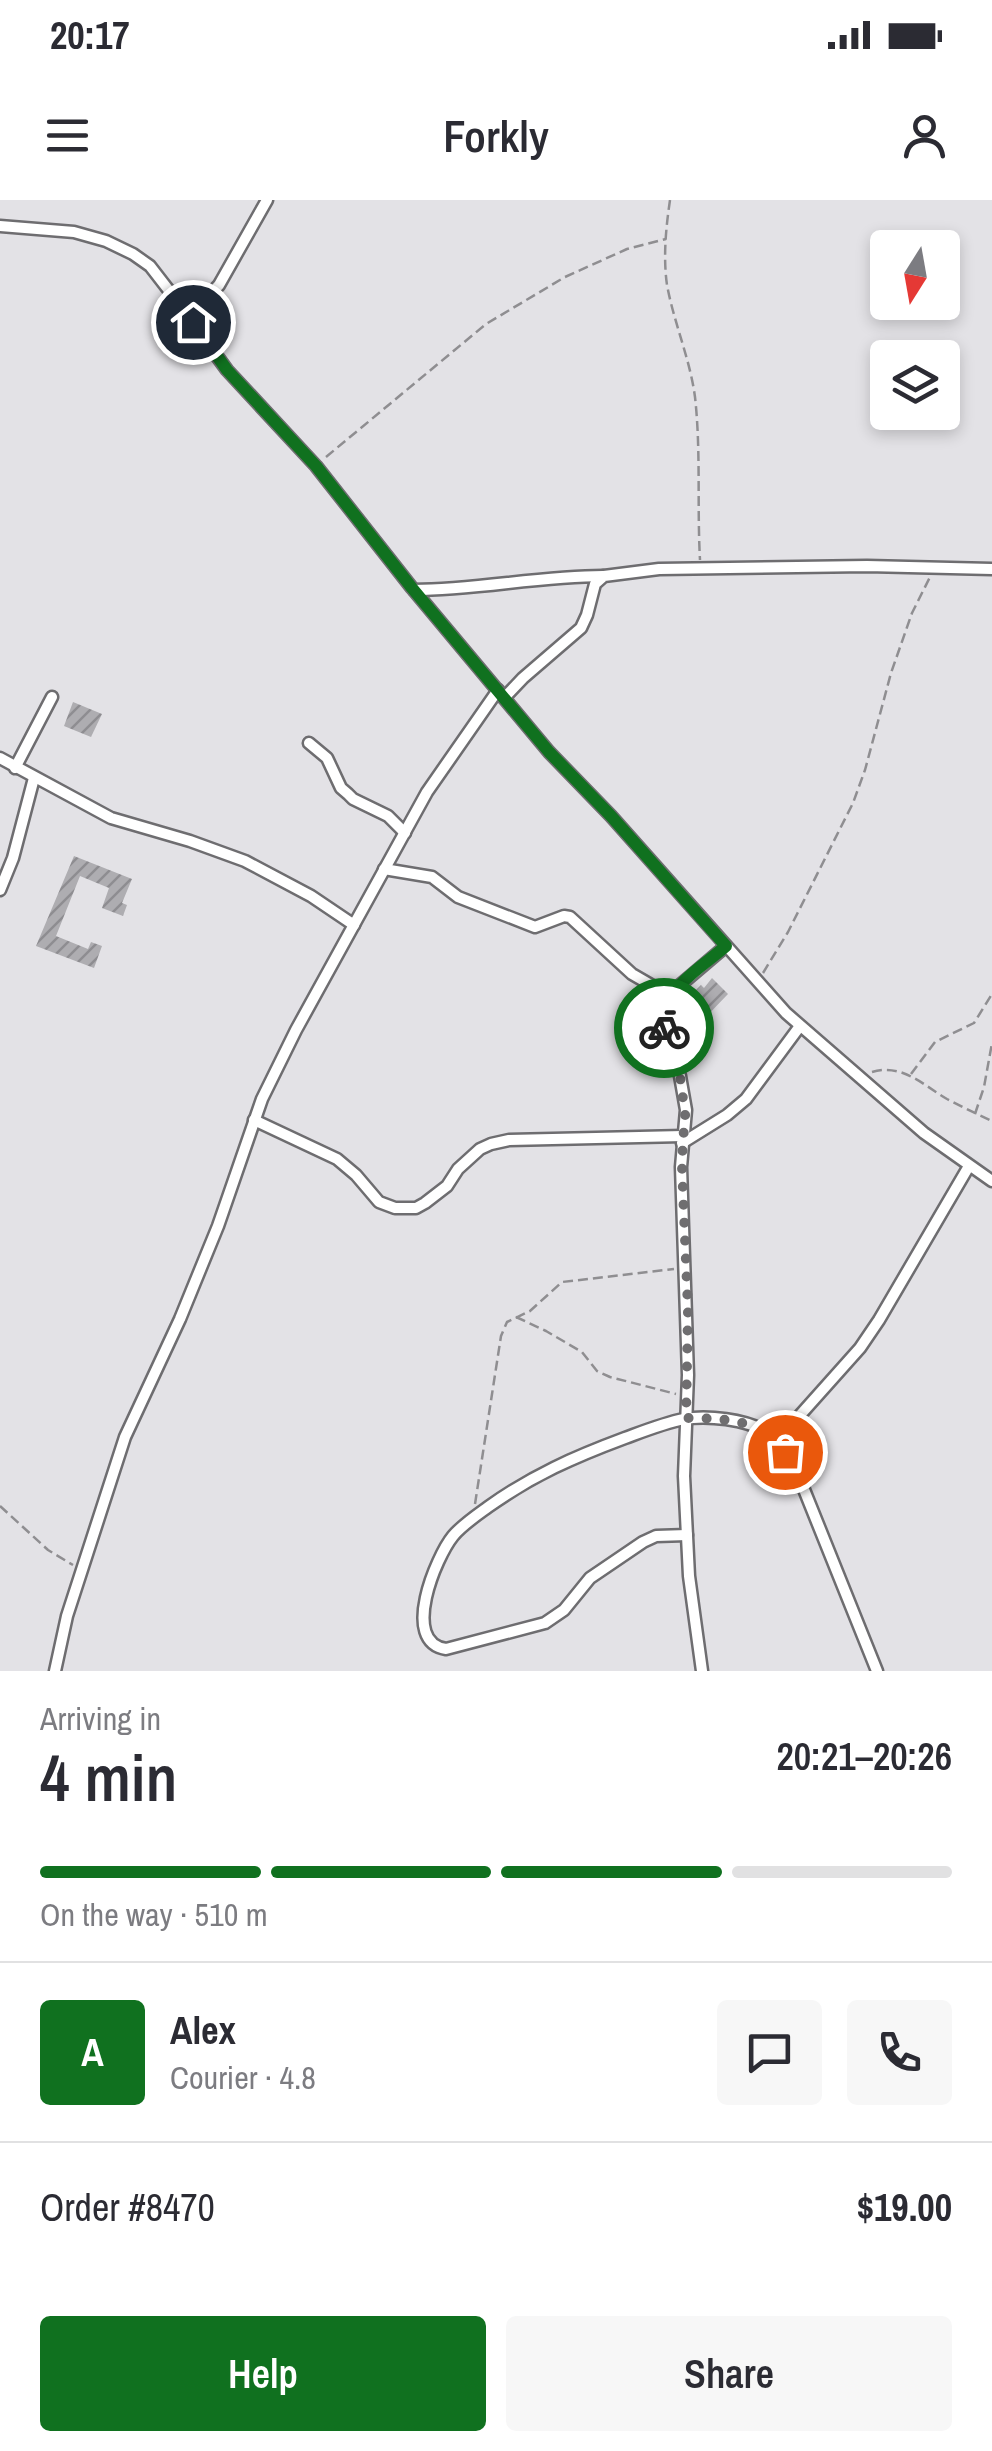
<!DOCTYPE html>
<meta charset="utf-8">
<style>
body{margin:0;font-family:"Archivo Narrow",sans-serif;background:#f7f7f7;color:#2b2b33;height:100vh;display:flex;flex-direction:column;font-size:38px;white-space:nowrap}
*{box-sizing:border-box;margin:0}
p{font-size:32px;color:#7c7c81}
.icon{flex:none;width:55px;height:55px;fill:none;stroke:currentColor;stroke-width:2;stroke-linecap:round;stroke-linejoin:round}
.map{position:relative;height:1471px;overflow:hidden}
.drawer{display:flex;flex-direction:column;background:#fff;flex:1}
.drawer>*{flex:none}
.needle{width:65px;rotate:191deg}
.fabs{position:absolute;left:870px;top:30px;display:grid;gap:20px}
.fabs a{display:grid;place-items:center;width:90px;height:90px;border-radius:10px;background:#fff;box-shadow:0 5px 15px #0003;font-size:50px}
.pin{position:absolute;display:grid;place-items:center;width:85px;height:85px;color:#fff;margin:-42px;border:5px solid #fff;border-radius:50%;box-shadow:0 2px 10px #0007}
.courier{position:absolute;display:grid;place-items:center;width:100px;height:100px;margin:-50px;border:8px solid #10711f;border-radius:50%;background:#fff;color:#222;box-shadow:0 2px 12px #0007}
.overview em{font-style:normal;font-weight:600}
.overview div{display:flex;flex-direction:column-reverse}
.overview{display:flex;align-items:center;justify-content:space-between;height:170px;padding:0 40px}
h1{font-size:65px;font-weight:600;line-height:75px}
.bar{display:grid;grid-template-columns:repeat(4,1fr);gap:15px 10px;align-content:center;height:120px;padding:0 40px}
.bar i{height:12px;border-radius:8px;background:#e1e1e2}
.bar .current{background:#10711f}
.bar p{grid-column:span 4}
.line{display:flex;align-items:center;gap:25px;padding:0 40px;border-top:2px solid #e1e1e2}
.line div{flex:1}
.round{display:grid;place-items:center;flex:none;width:105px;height:105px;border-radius:10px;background:#f7f7f7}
.cta{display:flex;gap:20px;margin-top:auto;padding:20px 40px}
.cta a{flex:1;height:115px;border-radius:10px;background:#10711f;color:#fff;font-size:40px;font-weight:600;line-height:115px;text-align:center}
.cta a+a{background:#f7f7f7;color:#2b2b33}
.status{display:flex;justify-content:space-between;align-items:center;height:70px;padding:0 50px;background:#fff;direction:ltr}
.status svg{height:28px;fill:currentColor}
header{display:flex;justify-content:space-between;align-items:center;height:130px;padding:0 40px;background:#fff;font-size:45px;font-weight:600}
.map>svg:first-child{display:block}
</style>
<div class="status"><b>20:17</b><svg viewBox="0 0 49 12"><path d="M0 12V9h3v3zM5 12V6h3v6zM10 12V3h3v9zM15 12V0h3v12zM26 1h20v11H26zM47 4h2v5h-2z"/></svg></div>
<header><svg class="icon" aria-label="menu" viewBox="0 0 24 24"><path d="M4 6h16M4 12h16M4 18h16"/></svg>Forkly<svg class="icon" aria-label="person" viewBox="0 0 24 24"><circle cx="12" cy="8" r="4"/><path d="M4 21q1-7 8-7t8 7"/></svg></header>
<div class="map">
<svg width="992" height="1471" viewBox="0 0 992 1471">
<defs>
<pattern id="building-hatch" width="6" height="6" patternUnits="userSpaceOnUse" patternTransform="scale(2.5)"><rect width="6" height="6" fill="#aeadb1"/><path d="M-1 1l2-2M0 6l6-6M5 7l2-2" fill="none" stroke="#8e8d91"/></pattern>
</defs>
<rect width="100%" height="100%" fill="#e3e2e6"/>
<g fill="url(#building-hatch)">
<path d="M73,502L102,514L91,537L64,526Z"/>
<path d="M74,656L132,679L122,703L127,705L123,716L102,708L109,688L80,676L56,736L88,749L91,742L102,746L94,768L36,746Z"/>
<path d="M712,778L728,794L704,819L685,801L701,785L704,788Z"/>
</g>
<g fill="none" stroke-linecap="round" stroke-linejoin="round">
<defs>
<g id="street">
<path d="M0,26L74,32L106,41L133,54L150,66L174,97L227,170L316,266L412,388L549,552L611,616L786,813L924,933L992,981"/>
<path d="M189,117L219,85L267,0"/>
<path d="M414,390C477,390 539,376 603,376"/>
<path d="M504,498L523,478L581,428L587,415L595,384L604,376L659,369L867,366L992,369"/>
<path d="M309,543L327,558L341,588L348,594L353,599L388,616L405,633"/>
<path d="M0,558L111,618L190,641L245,661L311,696L354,725"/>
<path d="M15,568L52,497"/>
<path d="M384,669L432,677L458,697L535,727L564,716L570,717L632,774L670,796"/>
<path d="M0,690L13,658L34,578"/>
<path d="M254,920L337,959L356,975L379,1002L395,1008H416L425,1003L447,986L458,969L480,949L491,944L509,940L683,936"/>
<path d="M682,943L727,915L746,899L800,826"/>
<path d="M777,1241L860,1148L879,1120L969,966"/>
<path d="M687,1335L656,1336L643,1342L590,1378L564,1410L545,1423L446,1449C400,1442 436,1357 453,1336C462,1325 477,1315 488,1307C533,1275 574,1257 625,1238C644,1231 664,1223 684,1219C707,1215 746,1219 766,1232C783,1243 791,1264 801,1282L877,1471"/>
<path d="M55,1471L67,1416L125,1237L180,1119L218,1026L262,899L296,830L427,592L498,490"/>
<path d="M702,1471L689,1376L684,1276L688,1175L681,967L686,910L680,876L663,822L664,810L670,796L679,786L726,746"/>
</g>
</defs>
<use href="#street" stroke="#6e6d70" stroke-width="15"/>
<g stroke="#8f8e91" stroke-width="2.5" stroke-dasharray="10 5" stroke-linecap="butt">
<path d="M670,0C666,27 663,57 667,85C674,123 690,159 695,197C701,251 697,305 700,360"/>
<path d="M326,257L486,124L565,77L627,49L666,39"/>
<path d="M763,773L788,732L853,603L865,570L891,473L912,413L930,377"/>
<path d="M872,872C902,863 923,885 947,899C962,907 977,914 992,921"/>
<path d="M911,874L935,842L974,823L992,794"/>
<path d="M975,914L984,887L992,843"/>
<path d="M516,1117L546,1131L582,1152L597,1171L610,1177L676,1194"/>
<path d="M475,1304L501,1136L507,1122L530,1111L562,1082L674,1069"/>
<path d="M0,1306L48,1350L73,1365"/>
</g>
<use href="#street" stroke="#fff" stroke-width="10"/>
</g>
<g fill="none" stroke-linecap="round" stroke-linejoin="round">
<path stroke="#6f6e70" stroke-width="10" stroke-dasharray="0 18" d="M664,828L680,876L686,922L683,936L682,967L688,1110L686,1218C724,1219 761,1218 785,1252"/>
<path stroke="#10711f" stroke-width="12" d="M193,122L227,170L316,266L412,388L549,552L611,616L726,746C701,768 658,791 664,828"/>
</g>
</svg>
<div class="fabs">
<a><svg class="needle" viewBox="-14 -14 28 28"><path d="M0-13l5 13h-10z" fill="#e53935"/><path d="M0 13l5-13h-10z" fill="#7c7c81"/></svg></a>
<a><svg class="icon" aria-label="layers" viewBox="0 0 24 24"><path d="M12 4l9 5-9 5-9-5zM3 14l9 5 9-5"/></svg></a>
</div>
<div class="pin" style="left:785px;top:1252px;background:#ea580c"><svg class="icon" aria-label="bag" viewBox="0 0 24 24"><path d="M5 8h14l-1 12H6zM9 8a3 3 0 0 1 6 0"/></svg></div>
<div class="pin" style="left:193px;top:122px;background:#1f2937"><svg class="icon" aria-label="home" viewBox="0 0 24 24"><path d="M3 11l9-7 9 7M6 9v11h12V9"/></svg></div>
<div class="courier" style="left:664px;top:828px"><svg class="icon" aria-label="bike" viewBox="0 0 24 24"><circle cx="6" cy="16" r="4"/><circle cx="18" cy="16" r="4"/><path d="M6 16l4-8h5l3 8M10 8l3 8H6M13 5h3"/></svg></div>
</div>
<section class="drawer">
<div class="overview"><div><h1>4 min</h1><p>Arriving in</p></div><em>20:21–20:26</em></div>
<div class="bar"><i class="current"></i><i class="current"></i><i class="current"></i><i></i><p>On the way · 510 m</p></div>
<div class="line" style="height:180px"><b class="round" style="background:#10711f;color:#fff">A</b><div><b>Alex</b><p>Courier · 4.8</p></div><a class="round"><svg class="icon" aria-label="chat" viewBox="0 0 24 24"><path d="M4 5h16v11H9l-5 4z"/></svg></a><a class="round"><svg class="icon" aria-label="phone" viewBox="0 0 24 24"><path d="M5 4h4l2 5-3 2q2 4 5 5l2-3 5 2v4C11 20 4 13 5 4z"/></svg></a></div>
<div class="line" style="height:130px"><div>Order #8470</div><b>$19.00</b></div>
<div class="cta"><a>Help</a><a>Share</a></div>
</section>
